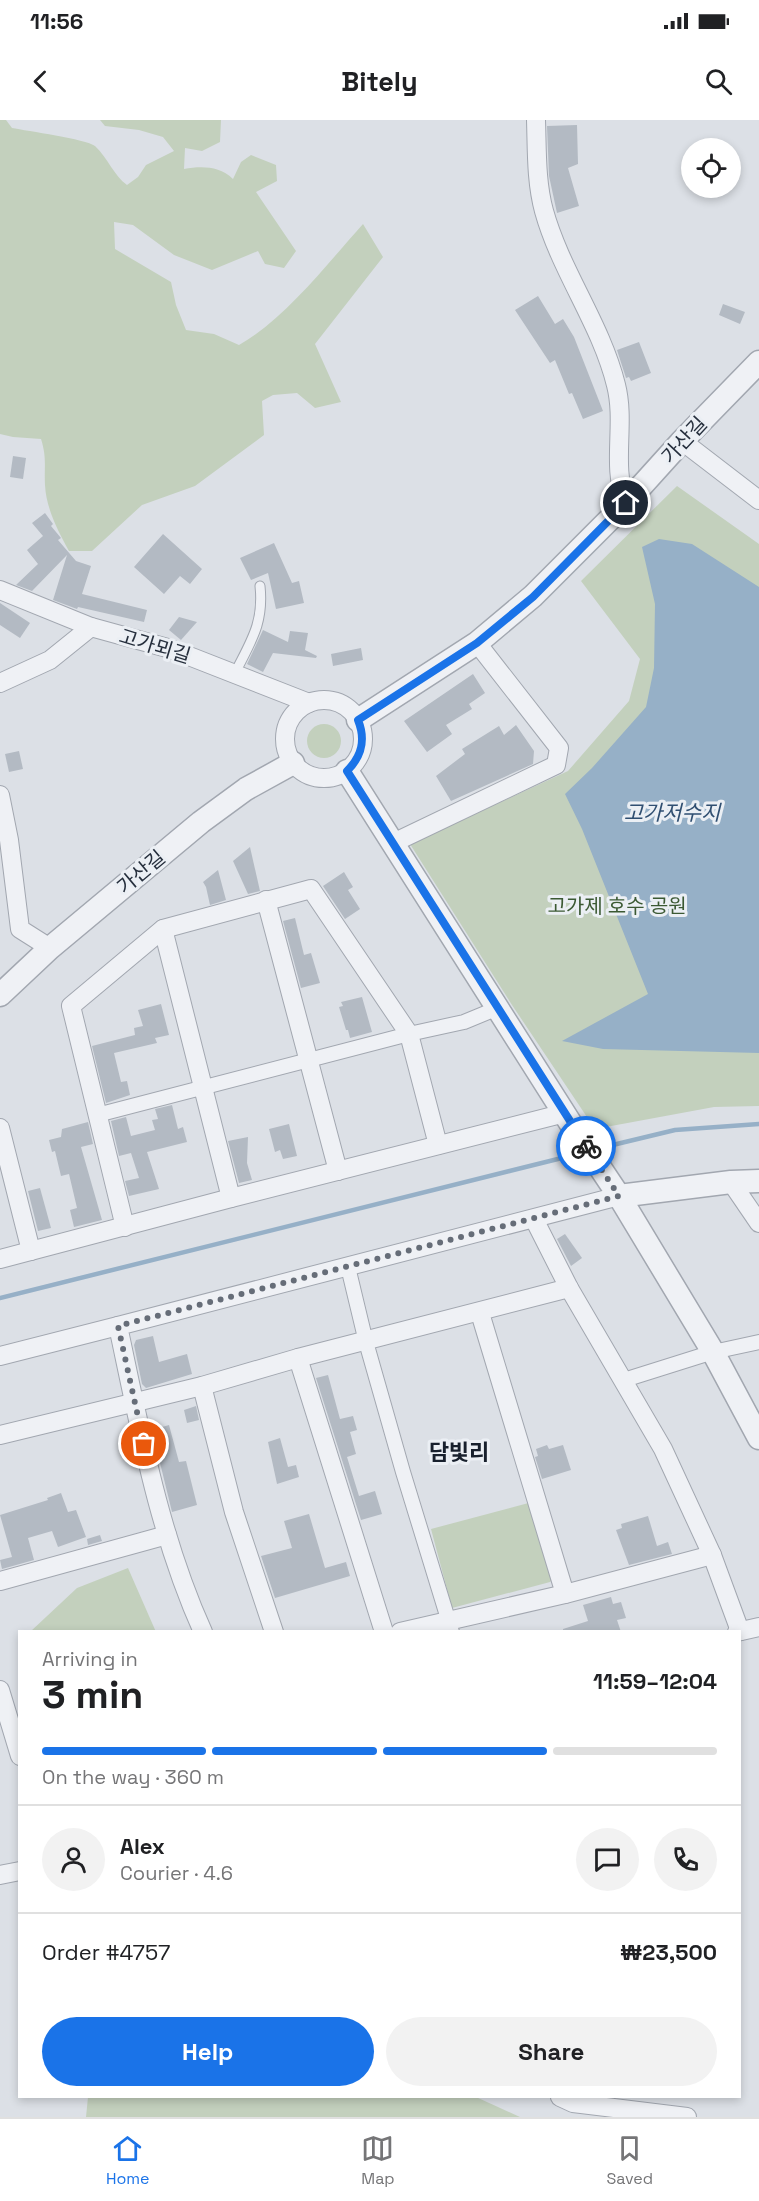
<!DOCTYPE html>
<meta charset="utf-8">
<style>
body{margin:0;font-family:"Space Grotesk","Noto Sans KR",sans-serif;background:#f2f2f2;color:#202124;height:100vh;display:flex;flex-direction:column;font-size:22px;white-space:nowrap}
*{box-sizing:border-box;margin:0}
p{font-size:20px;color:#757577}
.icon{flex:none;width:33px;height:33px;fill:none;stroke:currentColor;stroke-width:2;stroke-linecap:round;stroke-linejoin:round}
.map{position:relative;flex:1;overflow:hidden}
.drawer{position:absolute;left:18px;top:1510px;width:723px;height:468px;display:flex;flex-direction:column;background:#fff;border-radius:0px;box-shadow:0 3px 9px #0003}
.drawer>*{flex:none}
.fabs{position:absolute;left:681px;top:18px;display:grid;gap:12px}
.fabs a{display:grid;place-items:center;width:60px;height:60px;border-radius:50%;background:#fff;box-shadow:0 3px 9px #0003;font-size:30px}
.pin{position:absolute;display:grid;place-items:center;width:51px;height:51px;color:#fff;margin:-26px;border:3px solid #fff;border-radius:50%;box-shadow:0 2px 6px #0007}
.courier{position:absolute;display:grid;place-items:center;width:60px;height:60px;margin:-30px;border:4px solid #1a73e8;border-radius:50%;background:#fff;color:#222;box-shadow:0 2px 8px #0007}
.overview em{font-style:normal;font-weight:700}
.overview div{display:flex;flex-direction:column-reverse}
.overview{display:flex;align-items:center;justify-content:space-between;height:102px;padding:0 24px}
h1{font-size:39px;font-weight:700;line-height:45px}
.bar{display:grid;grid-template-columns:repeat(4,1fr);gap:9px 6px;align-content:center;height:72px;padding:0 24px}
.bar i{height:8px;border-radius:4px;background:#e0e0e0}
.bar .active{background:#1a73e8}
.bar p{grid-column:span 4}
.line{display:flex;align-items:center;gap:15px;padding:0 24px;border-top:2px solid #e0e0e0}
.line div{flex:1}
.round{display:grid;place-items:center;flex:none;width:63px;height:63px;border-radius:32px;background:#f2f2f2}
.action{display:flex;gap:12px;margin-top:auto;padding:12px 24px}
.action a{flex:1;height:69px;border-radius:36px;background:#1a73e8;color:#fff;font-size:24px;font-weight:700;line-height:69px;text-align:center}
.action a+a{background:#f2f2f2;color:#202124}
.status{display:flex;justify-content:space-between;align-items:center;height:42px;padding:0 30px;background:#fff;direction:ltr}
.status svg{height:16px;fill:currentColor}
header{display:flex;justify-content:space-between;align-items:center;height:78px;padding:0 24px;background:#fff;font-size:27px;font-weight:700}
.tabs{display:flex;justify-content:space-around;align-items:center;height:84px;border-top:2px solid #e0e0e0;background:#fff;font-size:16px;color:#757577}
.tabs a{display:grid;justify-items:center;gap:3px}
.tabs .active{color:#1a73e8}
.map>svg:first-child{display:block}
</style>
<div class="status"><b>11:56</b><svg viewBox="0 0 49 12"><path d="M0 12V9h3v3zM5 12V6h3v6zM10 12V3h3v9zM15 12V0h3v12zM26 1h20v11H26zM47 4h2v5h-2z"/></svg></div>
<header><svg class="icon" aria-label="back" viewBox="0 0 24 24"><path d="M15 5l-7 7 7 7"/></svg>Bitely<svg class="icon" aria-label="search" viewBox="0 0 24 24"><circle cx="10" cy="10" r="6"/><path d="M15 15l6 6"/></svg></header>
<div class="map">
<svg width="759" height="1997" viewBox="0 0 759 1997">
<rect width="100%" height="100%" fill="#dce0e6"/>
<g fill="#c3d0bd">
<path d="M0,0H6L12,8C27,11 86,19 95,26C108,38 114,56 127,65L138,57L146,45L174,31L163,17L139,10L105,6L100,0H221L220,22L202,31L185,28L184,49C202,46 219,46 233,59L241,42L251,35L276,45L277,61L256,72L296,131L284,148L265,144L258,131L212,150L174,135L133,105L114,102L115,129L171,162L176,185L186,210L214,214L239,225C285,199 327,144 363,104L383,137L315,224L341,282L315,288L297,273L273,275L262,281L264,315L195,366L142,385L92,431H69C58,411 46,388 45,365C44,346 47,338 41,319L13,317L0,314Z"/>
<path d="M677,366L759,424V986L714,987L595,1009L512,885L410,724L568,651L629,581L640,539L581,461Z"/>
<circle cx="324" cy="621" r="17"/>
<path d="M536,1381L555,1457L550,1462L452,1488L431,1409Z"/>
<path d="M128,1448L156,1512H30L77,1468Z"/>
<path d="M88,1977H476L520,1997H86Z"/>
</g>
<path fill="#96b0c7" d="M659,419L692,424L759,467V933L603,929L562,921L648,874L582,709L565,674L592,648L646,587L654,548L655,484L642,427Z"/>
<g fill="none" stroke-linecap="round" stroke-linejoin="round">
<g stroke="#96b0c7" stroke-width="4.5">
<path d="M596,1029L675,1010L759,1004"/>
<path d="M0,1178L582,1033"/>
</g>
</g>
<g fill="#b3bac3">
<path d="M577,5L578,44L568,48L579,86L557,93L549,56L547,6Z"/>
<path d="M538,176L555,204L563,199L574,217L603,291L583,299L572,273L569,274L555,240L550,243L515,190Z"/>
<path d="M723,184L745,192L740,204L719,195Z"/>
<path d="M639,222L651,253L631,261L629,257L626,258L617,230Z"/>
<path d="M13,336L26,338L23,359L10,357Z"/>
<path d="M45,393L53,404L51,406L61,418L58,420L76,441L91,446L82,474L147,490L144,502L78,487L77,489L53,480L67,435L32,471L16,465L38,444L27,430L43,416L32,403Z"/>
<path d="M163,414L202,449L190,464L180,456L164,474L134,447Z"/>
<path d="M274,423L292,463L299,461L304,483L276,489L268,453L251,460L240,438Z"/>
<path d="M0,483L30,503L20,518L0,505Z"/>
<path d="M179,497L197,502L181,520L169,510Z"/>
<path d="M263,510L288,522L290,511L308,513L305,530L317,536L316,538L273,533L263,552L247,544Z"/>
<path d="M361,528L363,540L333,546L331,534Z"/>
<path d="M473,554L485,573L469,584L472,589L446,605L452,614L427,632L404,601Z"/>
<path d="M516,605L534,631L533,644L451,681L436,656L465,634L462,629L499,606L504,615Z"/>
<path d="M19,631L23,649L9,652L5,634Z"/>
<path d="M250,727L260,771L248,774L233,741Z"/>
<path d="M218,750L226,780L210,785L206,767L203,762Z"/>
<path d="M344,752L353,767L348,770L360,789L345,799L323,766Z"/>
<path d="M295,798L304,835L311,833L320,863L301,868L283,801Z"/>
<path d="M362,877L372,912L350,918L348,910H346L339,887L343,886L341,882Z"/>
<path d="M161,884L169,915L155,918L157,923L114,933L121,962L127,961L130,975L106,983L92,926L135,915L134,908L143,906L138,890Z"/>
<path d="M172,985L178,1009L183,1007L187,1022L147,1032L159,1069L129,1076L125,1061L139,1058L131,1033L119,1036L111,1001L126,997L131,1016L155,1010L152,1000L158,999L155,989Z"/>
<path d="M88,1002L93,1024L81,1027L102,1100L74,1107L70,1090L77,1088L69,1054L61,1056L55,1031L52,1032L49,1020L61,1017L62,1009Z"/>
<path d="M289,1004L297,1036L283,1039L280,1030L275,1032L269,1009Z"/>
<path d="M248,1017L247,1043L252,1060L239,1063L228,1021Z"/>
<path d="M40,1068L51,1108L38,1111L28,1071Z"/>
<path d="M565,1114L582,1138L571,1146L557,1119Z"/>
<path d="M153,1216L159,1242L187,1234L192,1254L146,1268L142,1264L134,1225L136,1220Z"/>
<path d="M328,1255L340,1299L353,1296L357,1310L350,1312L356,1334L347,1337L359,1376L375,1371L382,1394L361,1400L316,1258Z"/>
<path d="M196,1286L199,1300L187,1303L184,1290Z"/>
<path d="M169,1305L179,1342L186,1341L197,1385L172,1392L152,1310Z"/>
<path d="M280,1318L288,1347L296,1345L299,1357L277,1364L268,1322Z"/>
<path d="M547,1325L549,1329L563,1325L571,1350L542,1359L535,1337L538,1336L536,1329Z"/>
<path d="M61,1373L68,1392L76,1390L86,1417L58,1427L52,1411L28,1418L34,1440L2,1449L0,1440L12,1437L0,1395L48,1380L47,1378Z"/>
<path d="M309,1394L325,1448L346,1442L350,1456L275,1478L261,1436L292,1428L284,1401Z"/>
<path d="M648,1396L657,1426L668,1422L672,1434L629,1445L616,1410L622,1408L621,1404Z"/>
<path d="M100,1415L102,1421L88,1425L87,1419Z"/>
<path d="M611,1477L613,1484L621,1482L626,1498L617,1500L621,1512H563V1509L588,1501L583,1485Z"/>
</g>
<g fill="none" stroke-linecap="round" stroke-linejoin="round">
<defs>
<path id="service" d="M235,553C251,521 264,503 260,466"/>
<g id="pedestrian">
<path d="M97,995L409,914L464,902L498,888"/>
<path d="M348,1147L366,1222L403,1352L452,1512"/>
<path d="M624,1260L713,1232L759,1222"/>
</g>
<g id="minor">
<path d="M536,0C537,30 536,62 544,91C561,152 601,204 616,265C626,304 611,345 626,383"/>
<path d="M682,321L759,380"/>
<path d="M0,470L91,507L171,529L309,583"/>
<path d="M0,563L50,540L91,507"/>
<circle cx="324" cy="619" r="39"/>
<path d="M0,675L9,720L20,809L50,828"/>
<path d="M393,723L556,645L559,628L477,523"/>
<path d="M266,780L338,1051"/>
<path d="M0,1008L31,1131"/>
<path d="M731,1062L759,1103"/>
<path d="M231,1078L163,809L311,769L409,914L438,1025"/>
<path d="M534,1099L569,1168L663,1329L712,1435L740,1511"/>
<path d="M125,1107L71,886L163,809"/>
<path d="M0,1139L231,1078L565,993"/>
<path d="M480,1193L565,1474"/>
<path d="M0,1236L118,1206"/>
<path d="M298,1238L384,1512"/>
<path d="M202,1266L234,1392L274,1512"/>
<path d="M0,1315L202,1266L298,1238L569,1168"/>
<path d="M0,1461L167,1415"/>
<path d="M203,1512C159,1415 140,1309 118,1206L619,1076"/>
<path d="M400,1512L565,1474L712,1435"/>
<path d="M737,1512L759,1507"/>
<path d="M0,1570L20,1636"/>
<path d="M0,1755L20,1751"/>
<path d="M560,1977L573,1983L687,1997"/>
</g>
<g id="tertiary">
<path d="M358,600L477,523L533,476L626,383L682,321L759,242"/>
<path d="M347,651L571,1004L619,1076L731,1062L759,1061"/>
<path d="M0,875L50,828L201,702L246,669L293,643"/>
<path d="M619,1076L713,1232L759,1318"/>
</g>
</defs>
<use href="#service" stroke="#a2a7b0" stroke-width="11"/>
<use href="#pedestrian" stroke="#a2a7b0" stroke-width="16"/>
<use href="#minor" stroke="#a2a7b0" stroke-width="20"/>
<use href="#tertiary" stroke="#a2a7b0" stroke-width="25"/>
<use href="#service" stroke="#eff1f5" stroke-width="9"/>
<use href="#pedestrian" stroke="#eff1f5" stroke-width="14"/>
<use href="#minor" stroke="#eff1f5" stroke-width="18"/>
<use href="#tertiary" stroke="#eff1f5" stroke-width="22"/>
</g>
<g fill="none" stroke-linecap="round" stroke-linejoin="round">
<path stroke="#666d78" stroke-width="6" stroke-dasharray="0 10.8" d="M144,1324L118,1206L619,1076L586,1026"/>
<path stroke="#1a73e8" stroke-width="8" d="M586,1026L347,651C362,636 366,620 358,600L477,523L533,477L626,383"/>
</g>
<g text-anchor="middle" stroke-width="6" stroke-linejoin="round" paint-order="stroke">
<g font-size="20" fill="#262f3d" stroke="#ebeff4">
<text transform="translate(684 320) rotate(-47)" y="7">가산길</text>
<text transform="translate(155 526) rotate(17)" y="7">고가뫼길</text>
<text transform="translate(141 752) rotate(-40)" y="7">가산길</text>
</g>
<g font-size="20" fill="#3b5933" stroke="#ebeff4">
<text x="617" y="793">고가제 호수 공원</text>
</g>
<g font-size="21" font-style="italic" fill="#304f71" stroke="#ebeff4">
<text x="672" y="700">고가저수지</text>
</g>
<g font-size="22" font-weight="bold" fill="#18202d" stroke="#ebeff4">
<text x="459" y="1340">담빛리</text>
</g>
</g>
</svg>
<div class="fabs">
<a><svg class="icon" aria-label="locate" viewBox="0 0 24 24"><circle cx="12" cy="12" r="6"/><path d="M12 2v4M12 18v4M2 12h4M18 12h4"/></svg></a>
</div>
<div class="pin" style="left:144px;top:1324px;background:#ea580c"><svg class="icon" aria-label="bag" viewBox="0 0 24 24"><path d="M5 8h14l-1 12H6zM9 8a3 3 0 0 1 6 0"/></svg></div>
<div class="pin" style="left:626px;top:383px;background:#1f2937"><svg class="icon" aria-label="home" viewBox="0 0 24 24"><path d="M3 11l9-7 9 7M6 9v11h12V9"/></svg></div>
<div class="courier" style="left:586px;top:1026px"><svg class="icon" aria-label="bike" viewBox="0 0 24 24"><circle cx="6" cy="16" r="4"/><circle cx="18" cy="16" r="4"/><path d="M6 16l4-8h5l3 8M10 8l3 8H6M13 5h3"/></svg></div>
<section class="drawer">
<div class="overview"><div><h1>3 min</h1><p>Arriving in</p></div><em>11:59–12:04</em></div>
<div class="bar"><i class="active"></i><i class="active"></i><i class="active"></i><i></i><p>On the way · 360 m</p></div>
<div class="line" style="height:108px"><a class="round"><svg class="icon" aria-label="person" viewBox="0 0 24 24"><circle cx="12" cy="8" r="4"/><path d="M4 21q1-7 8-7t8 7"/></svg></a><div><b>Alex</b><p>Courier · 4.6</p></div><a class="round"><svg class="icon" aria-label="chat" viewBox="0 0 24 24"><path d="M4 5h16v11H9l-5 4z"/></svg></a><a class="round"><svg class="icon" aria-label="phone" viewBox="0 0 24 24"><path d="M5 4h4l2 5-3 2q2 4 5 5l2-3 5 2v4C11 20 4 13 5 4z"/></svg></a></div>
<div class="line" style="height:78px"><div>Order #4757</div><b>₩23,500</b></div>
<div class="action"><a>Help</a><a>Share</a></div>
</section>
</div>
<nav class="tabs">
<a class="active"><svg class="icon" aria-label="home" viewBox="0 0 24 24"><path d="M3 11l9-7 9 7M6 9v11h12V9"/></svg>Home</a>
<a><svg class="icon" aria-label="map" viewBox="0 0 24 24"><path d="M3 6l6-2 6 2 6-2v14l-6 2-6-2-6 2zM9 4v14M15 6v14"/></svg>Map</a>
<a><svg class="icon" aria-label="saved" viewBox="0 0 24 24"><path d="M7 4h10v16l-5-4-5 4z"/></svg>Saved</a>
</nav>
